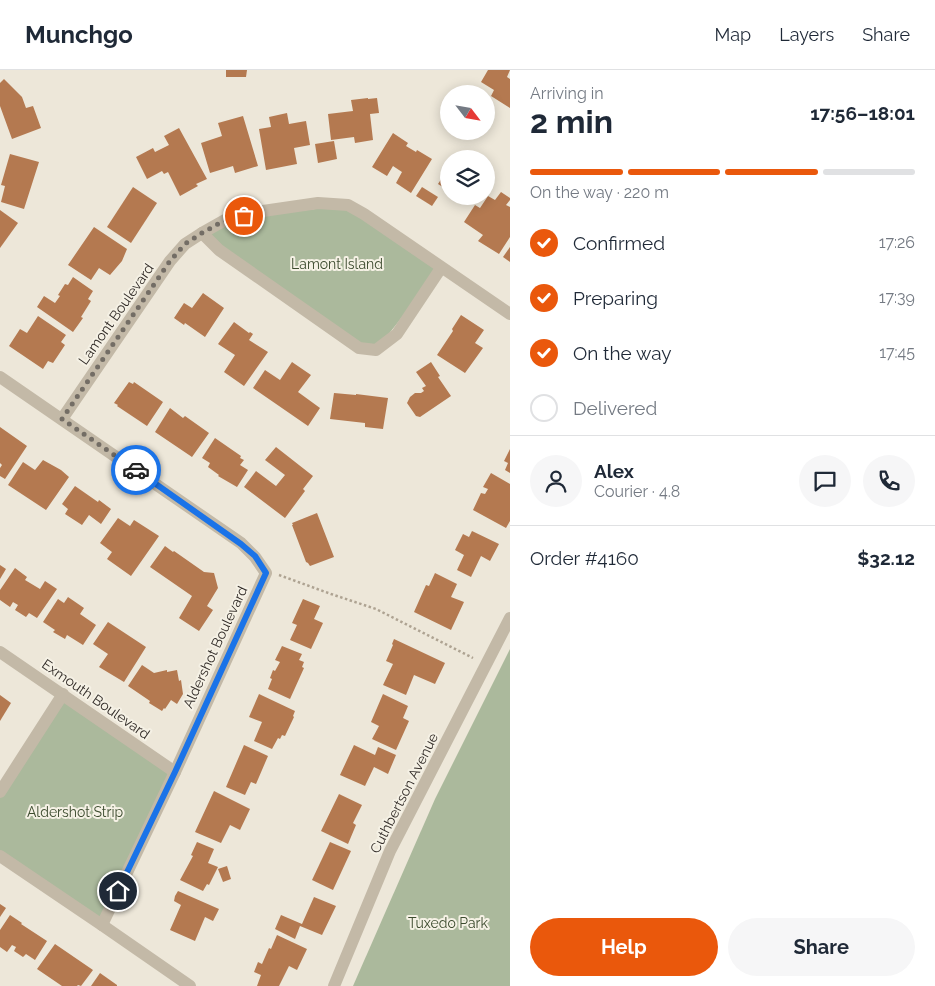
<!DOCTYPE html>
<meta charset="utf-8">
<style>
body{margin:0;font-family:Raleway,sans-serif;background:#f6f6f7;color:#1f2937;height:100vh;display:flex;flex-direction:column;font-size:19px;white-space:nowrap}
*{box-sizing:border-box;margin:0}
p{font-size:16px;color:#747a83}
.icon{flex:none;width:28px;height:28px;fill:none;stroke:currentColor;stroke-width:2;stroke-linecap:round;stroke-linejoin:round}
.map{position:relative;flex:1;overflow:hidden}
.drawer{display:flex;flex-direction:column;background:#fff;width:425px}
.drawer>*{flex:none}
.needle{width:32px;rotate:121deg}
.buttons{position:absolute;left:440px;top:15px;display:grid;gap:10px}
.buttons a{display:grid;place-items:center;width:55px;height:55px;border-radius:50%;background:#fff;box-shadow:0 2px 12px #0003;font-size:25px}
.pin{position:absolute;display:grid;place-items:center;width:42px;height:42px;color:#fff;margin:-21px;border:2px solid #fff;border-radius:50%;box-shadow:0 1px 5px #0007}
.courier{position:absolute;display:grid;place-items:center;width:50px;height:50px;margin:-25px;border:4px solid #1a73e8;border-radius:50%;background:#fff;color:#222;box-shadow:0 1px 6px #0007}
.overview em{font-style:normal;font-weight:700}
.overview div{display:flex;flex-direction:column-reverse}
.overview{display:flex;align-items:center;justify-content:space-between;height:85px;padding:0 20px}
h1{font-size:32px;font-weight:700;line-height:38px}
.bar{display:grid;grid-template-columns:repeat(4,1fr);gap:8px 5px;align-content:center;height:60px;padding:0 20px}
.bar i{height:6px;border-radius:4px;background:#e0e1e3}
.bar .active{background:#ea580c}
.bar p{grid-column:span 4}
.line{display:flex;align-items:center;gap:12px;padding:0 20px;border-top:1px solid #e0e1e3}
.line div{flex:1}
.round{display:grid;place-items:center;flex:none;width:52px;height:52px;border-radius:26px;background:#f6f6f7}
ol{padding:0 20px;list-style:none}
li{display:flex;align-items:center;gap:15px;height:55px}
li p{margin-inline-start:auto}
li .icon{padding:5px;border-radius:50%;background:#ea580c;color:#fff;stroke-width:4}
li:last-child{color:#747a83}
li i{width:28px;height:28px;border:2px solid #e0e1e3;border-radius:50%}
.button{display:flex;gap:10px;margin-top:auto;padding:10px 20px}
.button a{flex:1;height:58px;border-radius:30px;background:#ea580c;color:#fff;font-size:20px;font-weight:700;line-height:58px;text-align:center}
.button a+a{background:#f6f6f7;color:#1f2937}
header{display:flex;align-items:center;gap:30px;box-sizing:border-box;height:70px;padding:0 25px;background:#fff;border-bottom:1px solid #e0e1e3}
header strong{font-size:24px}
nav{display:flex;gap:28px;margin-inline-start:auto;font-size:18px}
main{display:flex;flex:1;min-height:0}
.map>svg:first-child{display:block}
</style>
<header>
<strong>Munchgo</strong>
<nav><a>Map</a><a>Layers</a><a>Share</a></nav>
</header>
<main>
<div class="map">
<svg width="510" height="916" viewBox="0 0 510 916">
<rect width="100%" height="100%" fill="#ede7d9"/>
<g fill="#abb99c">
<path d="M348,135L441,198L376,280L359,278L202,163L225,150Z"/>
<path d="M510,579V916H353L435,729Z"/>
<path d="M63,624L175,702L102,855L0,786V722Z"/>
</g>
<g fill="#b47950">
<path d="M226,0H247L246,7H226Z"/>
<path d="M488,0H510L507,7L510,9V38L491,26L494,20L481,12Z"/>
<path d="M4,9L22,27L26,38L33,36L41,58L12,69L0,36V13Z"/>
<path d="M368,28V29L377,28L379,43L370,44L373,70L355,73L354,67L331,70L328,44L353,41L351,30Z"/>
<path d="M287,43L289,54L306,51L310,75L294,78L297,94L266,100L259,59L271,57L269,47Z"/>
<path d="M243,46L258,96L235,103L233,96L210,103L201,73L222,66L218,53Z"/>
<path d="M179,58L207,109L196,114L198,116L180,126L168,102L164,104L162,101L147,109L136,87L153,78L155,82L169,75L164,66Z"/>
<path d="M393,63L408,73L406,76L416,82L417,80L432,89L411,123L396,113L402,102L393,96L387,106L372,97Z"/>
<path d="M334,71L337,89L318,93L315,74Z"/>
<path d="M10,84L39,92L24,139L1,132L5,116L1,115Z"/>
<path d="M449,97V121L438,114Z"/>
<path d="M133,117L157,133L131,173L107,157Z"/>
<path d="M422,117L438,127L432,136L416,126Z"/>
<path d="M501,122L510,128V130L506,135L510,137V167L499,184L478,171L483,165L464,152L475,135L480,138L488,126L495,130Z"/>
<path d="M457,126H471L467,133Z"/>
<path d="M0,140L18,153L0,178Z"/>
<path d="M94,157L127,179L122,191L110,205L99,198L91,210L68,195Z"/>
<path d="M510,177V192L503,187Z"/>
<path d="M73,207L93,221L88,229L91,231L81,247L83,248L73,262L37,237L44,226L55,233L60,226L58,225L65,214L68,215Z"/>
<path d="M203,223L224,238L205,267L185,253L184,255L174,248L184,233L192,238Z"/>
<path d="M461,245L484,260L475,273L483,278L465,303L437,285L453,261L452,259Z"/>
<path d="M38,246L66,265L61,272L65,275L53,293L48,291L43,299L9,276L20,259L27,263Z"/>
<path d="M234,252L249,263L250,262L253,264L249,270L268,282L244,316L224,302L235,285L218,274Z"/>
<path d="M292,292L311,305L298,322L320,338L308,356L253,318L265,300L280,310Z"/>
<path d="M431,292L440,306L438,307L451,326L420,347L416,346L407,333L410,327L415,323H421L424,321L422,318L426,316L416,302Z"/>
<path d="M129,312L133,314L134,312L163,332L147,356L117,336L118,335L114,333Z"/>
<path d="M334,323L356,325V324L388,328L383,359L365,357V353L330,349Z"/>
<path d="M170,338L183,348L185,346L209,363L192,387L155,362Z"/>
<path d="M0,357L27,376L5,409L0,406V398L2,395L0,393Z"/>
<path d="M215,368L241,386L240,388L244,390L240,395L248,400L237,417L218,406L219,405L208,397L210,393L202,388Z"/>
<path d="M276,377L313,406L303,419L305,421L285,448L244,417L256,401L276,416L285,405L265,390Z"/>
<path d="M510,379V403L505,400L508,393L504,391Z"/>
<path d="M43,390L61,400L69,407L46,440L8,415L23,392L35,400Z"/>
<path d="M491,403L510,414V451L506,458L473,440L481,423L485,424L488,419L483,417Z"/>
<path d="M75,416L98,432L99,430L111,439L101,454L89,445L82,455L65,444L68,439L62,434Z"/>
<path d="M317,443L334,487L310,496L308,493L306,492L292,455H293L292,453Z"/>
<path d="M118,448L130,456L134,450L159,466L131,506L107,489L112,482L100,473Z"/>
<path d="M472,461L499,474L490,491L481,486L471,507L457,500L464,485L455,480L463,464L469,467Z"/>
<path d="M165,476L173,482L174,481L204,502L214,503L218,518L207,536L213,540L199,561L179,548L192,526L150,497Z"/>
<path d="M0,495L6,499L0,509Z"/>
<path d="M15,498L27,507L25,510L40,519L45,511L57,519L37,548L29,543L26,547L15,540L18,535L13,532L10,537L0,530V520Z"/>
<path d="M435,503L457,514L451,527L464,532L451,560L414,542L426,515L429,516Z"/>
<path d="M68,527L84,538L80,544L96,555L83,575L67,565L65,569L53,562L55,560L43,552L58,529L64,533Z"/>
<path d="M303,529L320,536L314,549L323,553L311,579L290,570L297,555L292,553Z"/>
<path d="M108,552L146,577L124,612L99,597L108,584L93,574Z"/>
<path d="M394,569L445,593L435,614L414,605L406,625L383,615L393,594L386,591L393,575L392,574Z"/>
<path d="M282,576L302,584L299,590L304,592L302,597L304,598L290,629L268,619L272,609L270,608L273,600L275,601L280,592L275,590Z"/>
<path d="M142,595L154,603L167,600V602L177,600L179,611L181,610L183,624L177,634L171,630L165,639L164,638L162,641L149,633L150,631L128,616Z"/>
<path d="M259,624L295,641L293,646L294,647L285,666L282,665L280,669L278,668L272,679L254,671L262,652L249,647Z"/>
<path d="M383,624L408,636L403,648L409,651L396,680L372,669L379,656L371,652Z"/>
<path d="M0,625L11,633L0,651Z"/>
<path d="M244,675L268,686L256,714L251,712L245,725L226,717Z"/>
<path d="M354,675L375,685L378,677L396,685L388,704L374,697L365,716L340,705Z"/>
<path d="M214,721L250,739L240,760L230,755L221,773L195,762Z"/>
<path d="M339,724L362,735L353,753L356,755L348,774L321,761Z"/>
<path d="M197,772L214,779L208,793L218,797L209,815L207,814L203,821L180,810L193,786L191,785Z"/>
<path d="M330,772L351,781L333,820L312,810Z"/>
<path d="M227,796L231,809L223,812L218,799Z"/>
<path d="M178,821L219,839L213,851L205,847L195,871L170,860L181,835L174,831L175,826Z"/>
<path d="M314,827L336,836L322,865L300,856L295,869L275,859L281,845L302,854Z"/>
<path d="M0,834L6,838L0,847Z"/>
<path d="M10,845L22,853L21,854L47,871L35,890L26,884L23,887L14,881L16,877L12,875L7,882L0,877V860Z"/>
<path d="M277,865L307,879L297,900L289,896L279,916H257L261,905L254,902L258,892L262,894L269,878L271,879Z"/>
<path d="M55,874L93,900L81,916L78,915L77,916H62L37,899Z"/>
<path d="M100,903L117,915V916H91Z"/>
</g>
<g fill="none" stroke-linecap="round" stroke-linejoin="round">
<path stroke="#aea392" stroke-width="2.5" stroke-dasharray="2.5 2.5" stroke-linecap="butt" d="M279,505L331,524L376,539L473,588"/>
<g stroke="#c3b9a7" stroke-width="12">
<path d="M202,163L219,180L359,278L376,280L397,264L441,198"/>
<path d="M0,307L241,473L255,487L266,503L175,702L102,855"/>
<path d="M62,349L170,191L185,174L202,163L225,150L263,141L318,133L348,135L364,144L510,244"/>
<path d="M0,582L175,702"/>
<path d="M0,722L63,624"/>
<path d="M0,786L102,855L190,916"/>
<path d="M334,916L390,781L510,548"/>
</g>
</g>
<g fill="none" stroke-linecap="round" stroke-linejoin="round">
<path stroke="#736d65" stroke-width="5" stroke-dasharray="0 9" d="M136,400L62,349L170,191L185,174L202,163L225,150L244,146"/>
<path stroke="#1a73e8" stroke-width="6" d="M118,821L175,702L266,503L255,486L241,474L136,400"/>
</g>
<g text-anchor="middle" stroke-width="4" stroke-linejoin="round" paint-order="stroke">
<g font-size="14" fill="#3c4b2e" stroke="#f5f1e5">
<text x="337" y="199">Lamont Island</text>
<text x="75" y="747">Aldershot Strip</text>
<text x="448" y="858">Tuxedo Park</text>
</g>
<g font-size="14" fill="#312b27" stroke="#f5f1e5">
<text transform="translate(116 244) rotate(-55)" y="5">Lamont Boulevard</text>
<text transform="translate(215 577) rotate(-65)" y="5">Aldershot Boulevard</text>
<text transform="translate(96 629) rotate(35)" y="5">Exmouth Boulevard</text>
<text transform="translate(404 723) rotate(-63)" y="5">Cuthbertson Avenue</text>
</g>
</g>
</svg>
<div class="buttons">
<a><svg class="needle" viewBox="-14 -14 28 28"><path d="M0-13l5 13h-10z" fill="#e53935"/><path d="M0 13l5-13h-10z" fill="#747a83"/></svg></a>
<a><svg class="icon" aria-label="layers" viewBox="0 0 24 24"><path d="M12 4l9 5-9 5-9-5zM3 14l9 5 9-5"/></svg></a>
</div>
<div class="pin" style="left:244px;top:146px;background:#ea580c"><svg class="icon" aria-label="bag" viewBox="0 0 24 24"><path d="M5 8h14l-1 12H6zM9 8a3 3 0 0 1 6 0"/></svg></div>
<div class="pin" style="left:118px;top:821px;background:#1f2937"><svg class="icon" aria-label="home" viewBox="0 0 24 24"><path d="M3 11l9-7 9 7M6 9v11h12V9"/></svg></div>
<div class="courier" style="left:136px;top:400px"><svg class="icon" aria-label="car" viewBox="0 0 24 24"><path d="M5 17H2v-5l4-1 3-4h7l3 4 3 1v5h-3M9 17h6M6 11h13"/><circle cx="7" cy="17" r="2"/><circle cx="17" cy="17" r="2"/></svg></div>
</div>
<section class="drawer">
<div class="overview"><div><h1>2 min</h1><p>Arriving in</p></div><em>17:56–18:01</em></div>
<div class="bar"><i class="active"></i><i class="active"></i><i class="active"></i><i></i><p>On the way · 220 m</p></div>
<ol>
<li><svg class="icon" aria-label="check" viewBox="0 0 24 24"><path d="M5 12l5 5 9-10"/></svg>Confirmed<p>17:26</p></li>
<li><svg class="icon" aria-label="check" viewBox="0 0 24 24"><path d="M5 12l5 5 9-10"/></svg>Preparing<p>17:39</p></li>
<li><svg class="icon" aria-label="check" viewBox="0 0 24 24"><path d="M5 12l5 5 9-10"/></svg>On the way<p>17:45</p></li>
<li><i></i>Delivered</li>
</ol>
<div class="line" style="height:90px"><a class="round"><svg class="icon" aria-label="person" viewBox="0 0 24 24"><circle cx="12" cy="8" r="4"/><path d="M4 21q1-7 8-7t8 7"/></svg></a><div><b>Alex</b><p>Courier · 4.8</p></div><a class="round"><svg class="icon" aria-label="chat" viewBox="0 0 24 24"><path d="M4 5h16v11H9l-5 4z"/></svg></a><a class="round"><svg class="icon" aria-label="phone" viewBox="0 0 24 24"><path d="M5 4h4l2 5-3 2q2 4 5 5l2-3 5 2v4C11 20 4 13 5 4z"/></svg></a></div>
<div class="line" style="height:65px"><div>Order #4160</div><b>$32.12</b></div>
<div class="button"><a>Help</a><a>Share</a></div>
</section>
</main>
